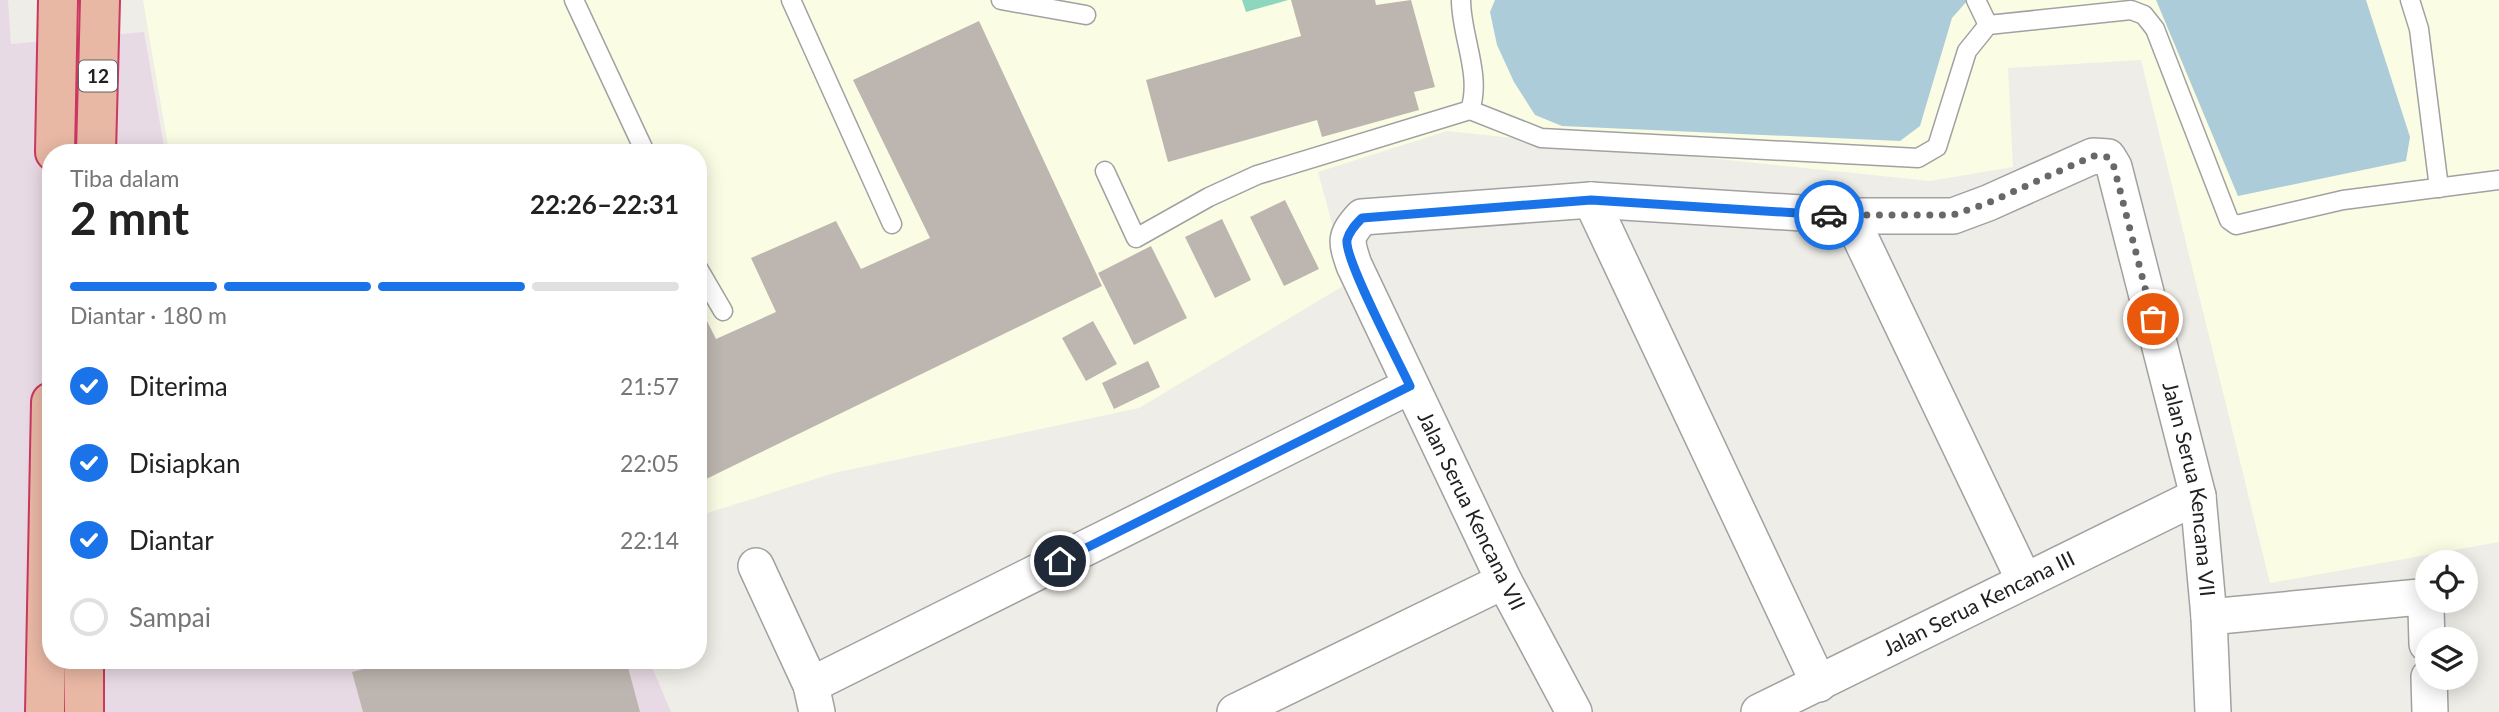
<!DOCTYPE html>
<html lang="id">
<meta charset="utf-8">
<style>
body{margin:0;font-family:Lato,sans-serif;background:#f6f6f6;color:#222;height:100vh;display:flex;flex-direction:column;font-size:26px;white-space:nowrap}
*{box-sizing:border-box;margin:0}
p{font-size:23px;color:#767676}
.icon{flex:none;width:38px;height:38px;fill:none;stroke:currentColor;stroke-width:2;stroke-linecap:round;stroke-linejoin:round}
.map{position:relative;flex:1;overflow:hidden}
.details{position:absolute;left:42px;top:144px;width:665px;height:525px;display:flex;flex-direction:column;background:#fff;border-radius:28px;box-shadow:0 4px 18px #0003}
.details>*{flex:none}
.fabs{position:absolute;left:2415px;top:550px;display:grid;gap:14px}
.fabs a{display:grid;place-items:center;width:63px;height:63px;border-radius:50%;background:#fff;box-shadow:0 4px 18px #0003;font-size:35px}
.pin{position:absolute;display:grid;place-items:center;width:60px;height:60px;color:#fff;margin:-30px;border:4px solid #fff;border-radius:50%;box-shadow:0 2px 7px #0007}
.courier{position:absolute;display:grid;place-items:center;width:70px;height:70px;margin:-35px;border:5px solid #1a73e8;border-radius:50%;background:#fff;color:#222;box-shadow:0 2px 9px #0007}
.overview em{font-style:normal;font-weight:700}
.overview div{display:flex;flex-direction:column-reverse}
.overview{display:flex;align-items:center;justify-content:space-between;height:119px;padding:0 28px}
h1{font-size:46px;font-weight:700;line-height:52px}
.bar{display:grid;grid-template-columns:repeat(4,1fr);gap:10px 7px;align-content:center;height:84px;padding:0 28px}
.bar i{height:9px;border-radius:5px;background:#e0e0e0}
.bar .current{background:#1a73e8}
.bar p{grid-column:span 4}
ol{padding:0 28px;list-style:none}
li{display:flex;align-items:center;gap:21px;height:77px}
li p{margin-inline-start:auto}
li .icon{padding:7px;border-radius:50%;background:#1a73e8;color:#fff;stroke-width:4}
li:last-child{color:#767676}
li i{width:38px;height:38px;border:4px solid #e0e0e0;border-radius:50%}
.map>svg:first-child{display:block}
</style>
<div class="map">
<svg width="2499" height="712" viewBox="0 0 2499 712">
<rect width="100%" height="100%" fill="#efede7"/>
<path fill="#e8dae4" d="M0,0H8L11,44L144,32L165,152H51V660H649L671,712H0Z"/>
<path fill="#fbfce4" d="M143,0H2499V542L2270,583L2141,60L2008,68L2013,167L1930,181L1447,131L1318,172L1348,283L1139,408L834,473L698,516V152H169Z"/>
<path fill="#8dd7bf" d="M1242,0H1288L1246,12Z"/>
<g fill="#acccd9">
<path d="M1495,0H1968L1952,18L1920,126L1900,141L1562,126L1535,115L1514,82L1497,45L1490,12Z"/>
<path d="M2156,0H2366L2410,137L2406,161L2238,196Z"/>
</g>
<g fill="#bdb6b0">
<path d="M1291,0H1375L1376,5L1411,0L1435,87L1414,92L1419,110L1322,137L1317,120L1168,162L1146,80L1301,36Z"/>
<path d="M979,21L1102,286L698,483V303L716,339L776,312L751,258L836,221L861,269L930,238L853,80Z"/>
<path d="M1285,200L1319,269L1284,286L1250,217Z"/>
<path d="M1222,219L1251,280L1215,298L1185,237Z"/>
<path d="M1151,246L1187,318L1134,345L1098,273Z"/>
<path d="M1093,321L1117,364L1086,381L1062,338Z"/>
<path d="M1148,361L1160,387L1114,409L1102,383Z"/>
<path d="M398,660H626L640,712H363L352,672Z"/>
</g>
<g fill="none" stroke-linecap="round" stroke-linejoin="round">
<defs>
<g id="service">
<path d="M574,0L645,152"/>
<path d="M791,0L892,224"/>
<path d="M1001,0L1086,15"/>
<path d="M1976,0L1988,25"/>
<path d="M2410,0L2419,29L2439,188"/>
<path d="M1470,110L1541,138L1918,158L1937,147L1967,51L1988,25L2131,10L2144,15L2155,29L2229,220L2236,225L2343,200L2499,180"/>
<path d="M1105,171L1136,238L1209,197L1257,175L1470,110C1482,75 1461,36 1461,0"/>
<path d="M698,268L723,311"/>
</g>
<g id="minor">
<path d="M1591,200L1819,684"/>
<path d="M1850,216L2024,580"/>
<path d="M756,566L811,685L817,712"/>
<path d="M2209,617L2420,597L2426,608L2427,644"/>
<path d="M2429,677L2430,712"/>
<path d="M811,685L1410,386"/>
<path d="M1235,712L1504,581"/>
<path id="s1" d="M1574,712L1504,581L1354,265C1346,241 1344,237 1362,217L1591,200L1850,216H1953L1988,203L2093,156L2108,157L2114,167L2198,496L2209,617L2213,712"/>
<path id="s2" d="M1759,712L2198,496"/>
</g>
<g id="trunk">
<path d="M55,152L58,0"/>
<path d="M96,152L100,0"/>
<path d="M84,660V712"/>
<path d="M45,712L51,402"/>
</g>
</defs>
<use href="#service" stroke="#a1a1a1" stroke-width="21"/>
<use href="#minor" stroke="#a1a1a1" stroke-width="38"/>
<use href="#trunk" stroke="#ca3760" stroke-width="42"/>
<use href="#service" stroke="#fff" stroke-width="18"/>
<use href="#minor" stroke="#fff" stroke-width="35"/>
<use href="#trunk" stroke="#e9b8a4" stroke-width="38"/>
</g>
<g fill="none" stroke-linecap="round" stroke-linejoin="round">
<path stroke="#686866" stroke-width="7" stroke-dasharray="0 12.6" d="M1829,215H1953L1988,203L2093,156L2108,157L2114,167L2153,319"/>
<path stroke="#1a73e8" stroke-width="9" d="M1060,561L1410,386C1399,362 1344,259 1347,240C1349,231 1356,224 1362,218L1591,200L1829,215"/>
</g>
<g text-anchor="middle" stroke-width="5" stroke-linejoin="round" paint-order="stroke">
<rect fill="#fff" stroke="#636363" stroke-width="2" x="79" y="60.5" width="38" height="31" rx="5"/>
<g font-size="19" font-weight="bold" fill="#202020">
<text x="98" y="83">12</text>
</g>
<g font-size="21" fill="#202020" stroke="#fff">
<text dy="7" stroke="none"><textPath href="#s1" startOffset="1654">Jalan Serua Kencana VII</textPath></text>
<text transform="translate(1471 511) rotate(64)" y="7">Jalan Serua Kencana VII</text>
<text dy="7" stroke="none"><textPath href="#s2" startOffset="245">Jalan Serua Kencana III</textPath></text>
</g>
</g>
</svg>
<div class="fabs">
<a><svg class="icon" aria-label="locate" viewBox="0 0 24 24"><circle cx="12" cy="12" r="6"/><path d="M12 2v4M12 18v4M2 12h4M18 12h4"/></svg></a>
<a><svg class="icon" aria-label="layers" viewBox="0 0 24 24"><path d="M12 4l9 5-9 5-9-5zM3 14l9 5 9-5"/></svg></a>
</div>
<div class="pin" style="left:2153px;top:319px;background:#ea580c"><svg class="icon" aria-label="bag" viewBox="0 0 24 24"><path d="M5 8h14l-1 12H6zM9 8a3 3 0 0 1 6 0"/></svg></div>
<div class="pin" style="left:1060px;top:561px;background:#1f2937"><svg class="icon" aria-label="home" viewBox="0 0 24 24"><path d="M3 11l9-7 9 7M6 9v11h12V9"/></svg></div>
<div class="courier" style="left:1829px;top:215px"><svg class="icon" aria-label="car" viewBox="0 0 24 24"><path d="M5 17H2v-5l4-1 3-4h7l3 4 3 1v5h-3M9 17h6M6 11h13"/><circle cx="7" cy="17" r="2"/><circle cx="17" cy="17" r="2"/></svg></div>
<section class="details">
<div class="overview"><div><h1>2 mnt</h1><p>Tiba dalam</p></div><em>22:26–22:31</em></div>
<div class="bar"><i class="current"></i><i class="current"></i><i class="current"></i><i></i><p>Diantar · 180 m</p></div>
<ol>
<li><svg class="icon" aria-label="check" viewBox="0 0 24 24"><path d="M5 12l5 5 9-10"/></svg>Diterima<p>21:57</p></li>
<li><svg class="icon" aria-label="check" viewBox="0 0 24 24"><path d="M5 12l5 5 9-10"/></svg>Disiapkan<p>22:05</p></li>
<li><svg class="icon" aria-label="check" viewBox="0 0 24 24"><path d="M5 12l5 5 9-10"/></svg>Diantar<p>22:14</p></li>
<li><i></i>Sampai</li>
</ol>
</section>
</div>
